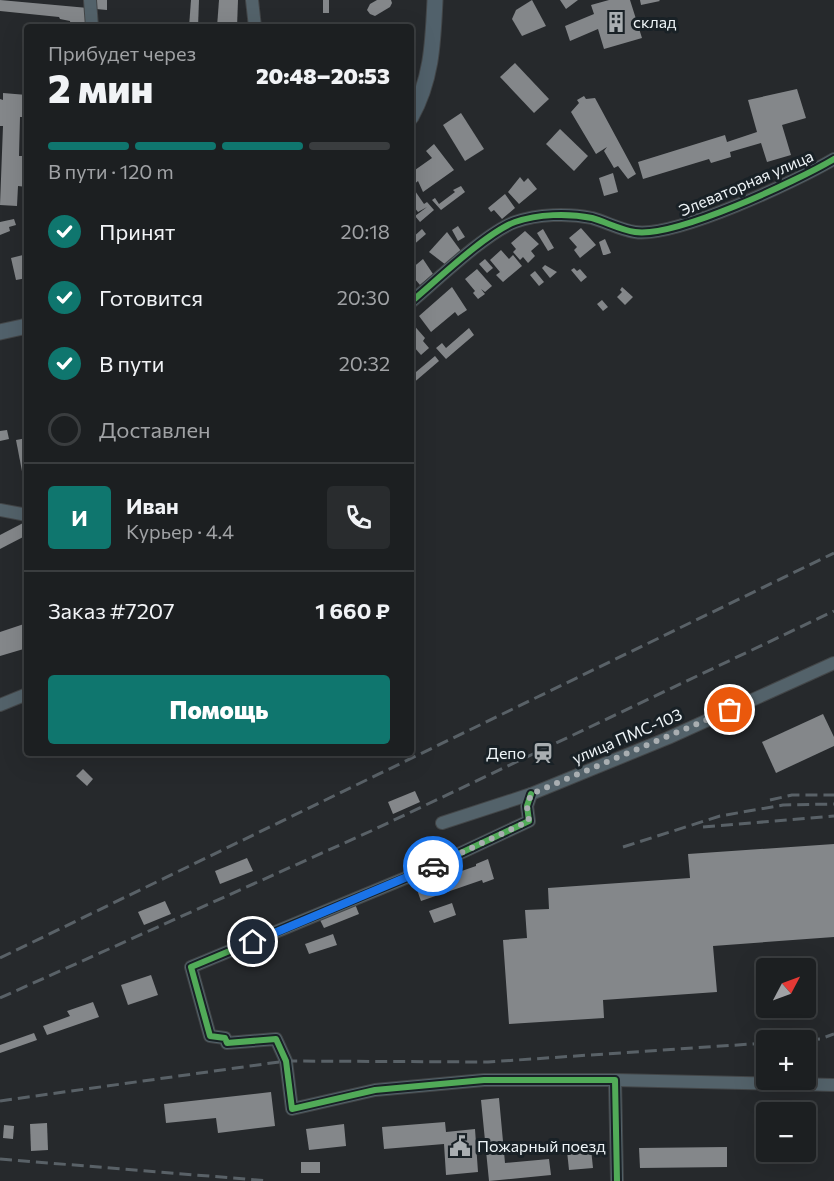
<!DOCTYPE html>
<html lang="ru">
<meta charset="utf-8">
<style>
body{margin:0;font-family:Commissioner,sans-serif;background:#292c2e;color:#f1f3f6;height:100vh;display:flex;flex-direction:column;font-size:22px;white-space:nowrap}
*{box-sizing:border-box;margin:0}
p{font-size:20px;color:#a0a2a5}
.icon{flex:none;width:33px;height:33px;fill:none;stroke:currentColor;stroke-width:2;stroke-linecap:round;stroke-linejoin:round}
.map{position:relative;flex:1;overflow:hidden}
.panel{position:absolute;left:24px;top:24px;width:390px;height:732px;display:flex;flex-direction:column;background:#1c1f21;border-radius:6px;box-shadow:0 6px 24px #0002,0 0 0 2px #3a3d3f}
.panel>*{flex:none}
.needle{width:39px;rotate:49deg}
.fabs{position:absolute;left:756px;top:958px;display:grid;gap:12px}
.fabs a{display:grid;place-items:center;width:60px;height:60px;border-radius:6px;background:#1c1f21;box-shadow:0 6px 24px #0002,0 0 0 2px #3a3d3f;font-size:30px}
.pin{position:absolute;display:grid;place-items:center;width:51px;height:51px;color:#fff;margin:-26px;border:3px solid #fff;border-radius:50%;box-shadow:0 2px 6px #0007}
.courier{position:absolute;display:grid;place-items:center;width:60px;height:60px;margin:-30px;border:4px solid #1a73e8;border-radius:50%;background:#fff;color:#222;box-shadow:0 2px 8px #0007}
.head em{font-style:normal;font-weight:800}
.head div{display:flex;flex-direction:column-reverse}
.head{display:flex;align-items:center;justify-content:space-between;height:102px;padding:0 24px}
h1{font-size:39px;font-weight:800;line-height:45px}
.bar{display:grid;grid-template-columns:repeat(4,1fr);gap:9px 6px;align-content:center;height:72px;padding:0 24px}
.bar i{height:8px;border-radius:4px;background:#3a3d3f}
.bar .current{background:#0f766e}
.bar p{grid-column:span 4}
.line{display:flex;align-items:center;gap:15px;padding:0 24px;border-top:2px solid #3a3d3f}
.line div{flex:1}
.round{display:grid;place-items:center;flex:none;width:63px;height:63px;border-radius:6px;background:#292c2e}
ol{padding:0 24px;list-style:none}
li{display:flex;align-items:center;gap:18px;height:66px}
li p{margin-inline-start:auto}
li .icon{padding:6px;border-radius:50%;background:#0f766e;color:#fff;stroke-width:4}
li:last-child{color:#a0a2a5}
li i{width:33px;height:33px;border:3px solid #3a3d3f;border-radius:50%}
.action{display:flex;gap:12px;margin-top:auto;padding:12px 24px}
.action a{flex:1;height:69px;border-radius:6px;background:#0f766e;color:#fff;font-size:24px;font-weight:800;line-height:69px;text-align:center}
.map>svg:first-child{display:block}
</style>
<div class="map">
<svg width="834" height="1181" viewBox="0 0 834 1181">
<rect width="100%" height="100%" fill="#26292c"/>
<g fill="#84878a">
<path d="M0,0L88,8L89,26L71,27L70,21L60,19L59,17L0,11Z"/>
<path d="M97,0H107V10L96,9Z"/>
<path d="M191,0H199L198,27H189Z"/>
<path d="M219,0H238L237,27H217Z"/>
<rect x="323" y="0" width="6" height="13"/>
<path d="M377,0H391L392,3L390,7L375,16L370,14L367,10L370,4Z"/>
<path d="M532,0L546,26L522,36L512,19L516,10Z"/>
<path d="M560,0H578L566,9Z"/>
<path d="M609,0H630L642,38L604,49L598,29L570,41L565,26L594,14L591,5Z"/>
<path d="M640,0H659L660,1L641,5Z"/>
<path d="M515,63L549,99L534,113L500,77Z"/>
<path d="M797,89L806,118L782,125L791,155L767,162L761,143L730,152L731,157L711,163L709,159L643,179L638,162L725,135L727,142L757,132L748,100Z"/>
<path d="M3,93L27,95V117H20L19,156H27V187L18,186L17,206L0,205L3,126H0V99L3,100Z"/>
<path d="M584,96L586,99L595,98L636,174L628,179L618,166L614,168L604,151L607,147L596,154L571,112L579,103L577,100Z"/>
<path d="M461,113L484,149L465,161L443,125Z"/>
<path d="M560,129L588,156L574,171L546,144Z"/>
<path d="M434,144L454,170L423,192L418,181L413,185L411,181V165L415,170L432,158L426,151Z"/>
<path d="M613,173L618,192L604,196L599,178Z"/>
<path d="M520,177L524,182L528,178L537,189L519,204L508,192Z"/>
<path d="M461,186L465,192L441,210L432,200L435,198L439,204L455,192L453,190Z"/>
<path d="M413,188L424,204L427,202L434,210L420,222L415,216L427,207L418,212L414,207L411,201Z"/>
<path d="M505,194L515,208L502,219L494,210L491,212L488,208Z"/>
<path d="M14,219L16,225L9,227L10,231L0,235V222Z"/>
<path d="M458,226L465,237L458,241L452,230Z"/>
<path d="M581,228L596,245L580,258L574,250L577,247L569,238Z"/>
<path d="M422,229L426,234L411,247V239Z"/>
<path d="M543,229L554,248L548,251L537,233Z"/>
<path d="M525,231L539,244L531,251L535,256L528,263L523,257L520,260L513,252L516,249L511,243Z"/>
<path d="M447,232L461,251L446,265L429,252Z"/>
<path d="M605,239L611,253L605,255H603L599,242Z"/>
<path d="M501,250L509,259L513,255L522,266L503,282L496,275L500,272L490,260Z"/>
<path d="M27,254V278L16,280L11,258Z"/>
<path d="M423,259L433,274L420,285L414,278L411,280V269Z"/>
<path d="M485,259L493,268L487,273L479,264Z"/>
<path d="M545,265L557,272L550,278L542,268Z"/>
<path d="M574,268L577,271L580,269L587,277L581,282L571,270Z"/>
<path d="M477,269L492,286L485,292L481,289L485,294L478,299L473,293L475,291L465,279Z"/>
<path d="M535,271L544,282L539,286L530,275Z"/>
<path d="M452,287L467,310L458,316L455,312L431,332L419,316Z"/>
<path d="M622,287L633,297L625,305L617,297L622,292L620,290Z"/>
<path d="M602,300L608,307L603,311L597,304Z"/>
<path d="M411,322L425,338L423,341L429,348L421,355L414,347L411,350Z"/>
<path d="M469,328L474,335L446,359L436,348L442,343L446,348Z"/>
<path d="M435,356L439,361L411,385V369L416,372Z"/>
<path d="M7,430L9,439L0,441V431Z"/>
<path d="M27,438V492H26L16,440Z"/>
<path d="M25,522L27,535L0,549V535Z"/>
<path d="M27,623V648L0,656V632Z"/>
<path d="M823,714L834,737V746L776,773L762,742Z"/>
<path d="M83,769L93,779L87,786L76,776Z"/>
<path d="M415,791L420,802L393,814L388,802Z"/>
<path d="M834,844V937L713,946L717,992L603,1000L604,1018L509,1024L503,940L527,938L525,910L549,909L548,888L690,878L688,854Z"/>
<path d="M247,858L253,871L220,884L215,871Z"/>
<path d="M488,859L494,879L483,883L482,880L421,901L416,887L476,866V864Z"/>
<path d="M165,901L171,914L144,925L138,912Z"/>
<path d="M452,903L456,915L434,923L429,911Z"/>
<path d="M355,904L359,914L324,928L319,918Z"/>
<path d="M333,934L337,945L309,954L305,944Z"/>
<path d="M151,975L158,995L128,1005L121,985Z"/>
<path d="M93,1002L99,1017L47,1035L43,1026L70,1016L67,1011Z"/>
<path d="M34,1033L37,1040L0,1053V1045Z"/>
<path d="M271,1092L275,1126L218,1133L216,1118L166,1123L164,1104Z"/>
<path d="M499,1098L505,1163L549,1159L551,1175L489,1181L481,1100Z"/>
<path d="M445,1122L446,1132L475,1129L478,1172L446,1175L444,1144L384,1149L382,1127Z"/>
<path d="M47,1123L48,1150L31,1151L30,1124Z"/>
<path d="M344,1124L346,1146L309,1150L306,1129Z"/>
<path d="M4,1125L14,1126L13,1139L3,1138Z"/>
<path d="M727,1147V1167L640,1168L639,1148Z"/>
<path d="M591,1149L593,1168L569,1170L567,1151Z"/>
<rect x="301" y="1162" width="19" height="11"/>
</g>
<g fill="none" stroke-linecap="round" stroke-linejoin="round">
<defs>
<g id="minor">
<path d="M90,0L92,27"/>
<path d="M252,0L255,27"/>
<path d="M411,302C436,281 487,232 515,222C538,214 568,213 592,218C606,222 621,230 635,232C675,238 797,181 834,159"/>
<path d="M0,510L27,515"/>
<path d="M0,705L27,694"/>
<path d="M531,794L527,806L529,821L420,872L191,967L210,1036L225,1038L227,1043L276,1039L286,1061L292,1109L375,1090L484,1080H615L617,1181"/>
<path d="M442,823L531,794L668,738L834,663"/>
<path d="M615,1080L834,1085"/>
</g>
<g id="major">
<path d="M411,117C432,79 433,42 435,0"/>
<path d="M0,332L27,326"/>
</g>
</defs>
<use href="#minor" stroke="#434648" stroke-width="14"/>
<use href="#major" stroke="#434648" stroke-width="17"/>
<use href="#minor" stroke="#53626a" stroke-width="12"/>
<use href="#major" stroke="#51616b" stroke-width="15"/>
<g stroke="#596167" stroke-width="3" stroke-dasharray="12 6" stroke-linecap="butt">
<path d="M770,800L792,795H834"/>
<path d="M703,827L834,816"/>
<path d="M623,847L720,816L783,805L834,804"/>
<path d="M0,958L834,553"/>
<path d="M0,998L371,831L834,611"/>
<path d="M790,1041L820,1039L834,1034"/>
<path d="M0,1101L286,1061L488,1062L766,1043"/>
<path d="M0,1159L269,1181"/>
</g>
<defs>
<g id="cycleway">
<path d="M411,302C436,281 487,232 515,222C538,214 568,213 592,218C606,222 621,230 635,232C675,238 797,181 834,159"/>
<path d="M531,794L527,806L529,821L420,872L191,967L210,1036L225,1038L227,1043L276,1039L286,1061L292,1109L375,1090L484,1080H615L617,1181"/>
</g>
</defs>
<use href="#cycleway" stroke="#192126" stroke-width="10"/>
<use href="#cycleway" stroke="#51ab58" stroke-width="6"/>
</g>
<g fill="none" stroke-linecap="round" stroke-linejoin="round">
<path stroke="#a9aeb1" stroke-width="6" stroke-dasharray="0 10.8" d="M433,866L529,821L527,807L531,794L730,710"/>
<path stroke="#1a73e8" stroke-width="8" d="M253,942L433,866"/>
</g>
<defs>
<symbol id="building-bare" viewBox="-9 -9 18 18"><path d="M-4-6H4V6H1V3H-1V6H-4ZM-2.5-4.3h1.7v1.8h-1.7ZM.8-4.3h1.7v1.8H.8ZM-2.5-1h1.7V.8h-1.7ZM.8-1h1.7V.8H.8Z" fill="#a9aeb1" stroke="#192126" stroke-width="2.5" paint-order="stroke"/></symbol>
<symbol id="station-bare" viewBox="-9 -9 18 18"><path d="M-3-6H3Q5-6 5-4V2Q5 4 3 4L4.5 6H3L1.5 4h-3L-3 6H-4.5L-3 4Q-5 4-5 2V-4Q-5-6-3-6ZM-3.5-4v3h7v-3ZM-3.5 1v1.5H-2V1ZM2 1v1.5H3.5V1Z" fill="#a9aeb1" stroke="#192126" stroke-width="2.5" paint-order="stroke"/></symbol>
<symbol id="civic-bare" viewBox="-9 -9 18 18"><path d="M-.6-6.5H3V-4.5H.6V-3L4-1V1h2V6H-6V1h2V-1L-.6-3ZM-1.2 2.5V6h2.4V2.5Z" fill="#a9aeb1" stroke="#192126" stroke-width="2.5" paint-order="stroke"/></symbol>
</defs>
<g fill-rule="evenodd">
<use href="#building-bare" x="601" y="7" width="30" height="30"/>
<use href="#station-bare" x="528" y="738" width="30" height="30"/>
<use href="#civic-bare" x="445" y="1131" width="30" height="30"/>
</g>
<g text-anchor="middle" stroke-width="6" stroke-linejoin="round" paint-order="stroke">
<g font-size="16" fill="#eff5f8" stroke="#192126" text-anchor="start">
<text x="633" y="28">склад</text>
<text x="526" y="759" text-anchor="end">Депо</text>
<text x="477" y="1152">Пожарный поезд</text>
</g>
<g font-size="16" fill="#eff5f8" stroke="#192126">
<text transform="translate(746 183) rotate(-23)" y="6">Элеваторная улица</text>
<text transform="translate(627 736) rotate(-23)" y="6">улица ПМС-103</text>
</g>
</g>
</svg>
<div class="fabs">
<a><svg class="needle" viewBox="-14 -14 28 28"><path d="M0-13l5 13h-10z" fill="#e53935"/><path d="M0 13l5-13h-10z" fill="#a0a2a5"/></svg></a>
<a>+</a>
<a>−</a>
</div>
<div class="pin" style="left:730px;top:710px;background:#ea580c"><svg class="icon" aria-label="bag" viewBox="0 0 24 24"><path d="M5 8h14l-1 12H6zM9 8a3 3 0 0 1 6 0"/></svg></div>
<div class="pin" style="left:253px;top:942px;background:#1f2937"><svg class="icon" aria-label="home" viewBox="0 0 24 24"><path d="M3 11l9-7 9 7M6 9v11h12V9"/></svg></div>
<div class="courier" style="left:433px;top:866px"><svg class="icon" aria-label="car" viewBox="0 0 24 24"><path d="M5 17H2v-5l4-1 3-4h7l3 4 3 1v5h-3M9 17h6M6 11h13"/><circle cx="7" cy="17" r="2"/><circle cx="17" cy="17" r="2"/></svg></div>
<section class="panel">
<div class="head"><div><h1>2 мин</h1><p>Прибудет через</p></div><em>20:48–20:53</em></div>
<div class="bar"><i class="current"></i><i class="current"></i><i class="current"></i><i></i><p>В пути · 120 m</p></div>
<ol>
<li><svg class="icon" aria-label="check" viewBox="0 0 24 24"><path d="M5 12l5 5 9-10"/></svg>Принят<p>20:18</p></li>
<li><svg class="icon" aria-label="check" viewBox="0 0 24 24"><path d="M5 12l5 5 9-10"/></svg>Готовится<p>20:30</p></li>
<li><svg class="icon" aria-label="check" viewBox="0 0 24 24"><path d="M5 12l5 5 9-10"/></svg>В пути<p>20:32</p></li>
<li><i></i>Доставлен</li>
</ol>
<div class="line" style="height:108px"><b class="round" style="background:#0f766e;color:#fff">И</b><div><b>Иван</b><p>Курьер · 4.4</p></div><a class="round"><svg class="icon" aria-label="phone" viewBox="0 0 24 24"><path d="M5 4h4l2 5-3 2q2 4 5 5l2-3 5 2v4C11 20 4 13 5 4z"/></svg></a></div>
<div class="line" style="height:78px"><div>Заказ #7207</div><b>1 660 ₽</b></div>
<div class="action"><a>Помощь</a></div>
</section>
</div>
